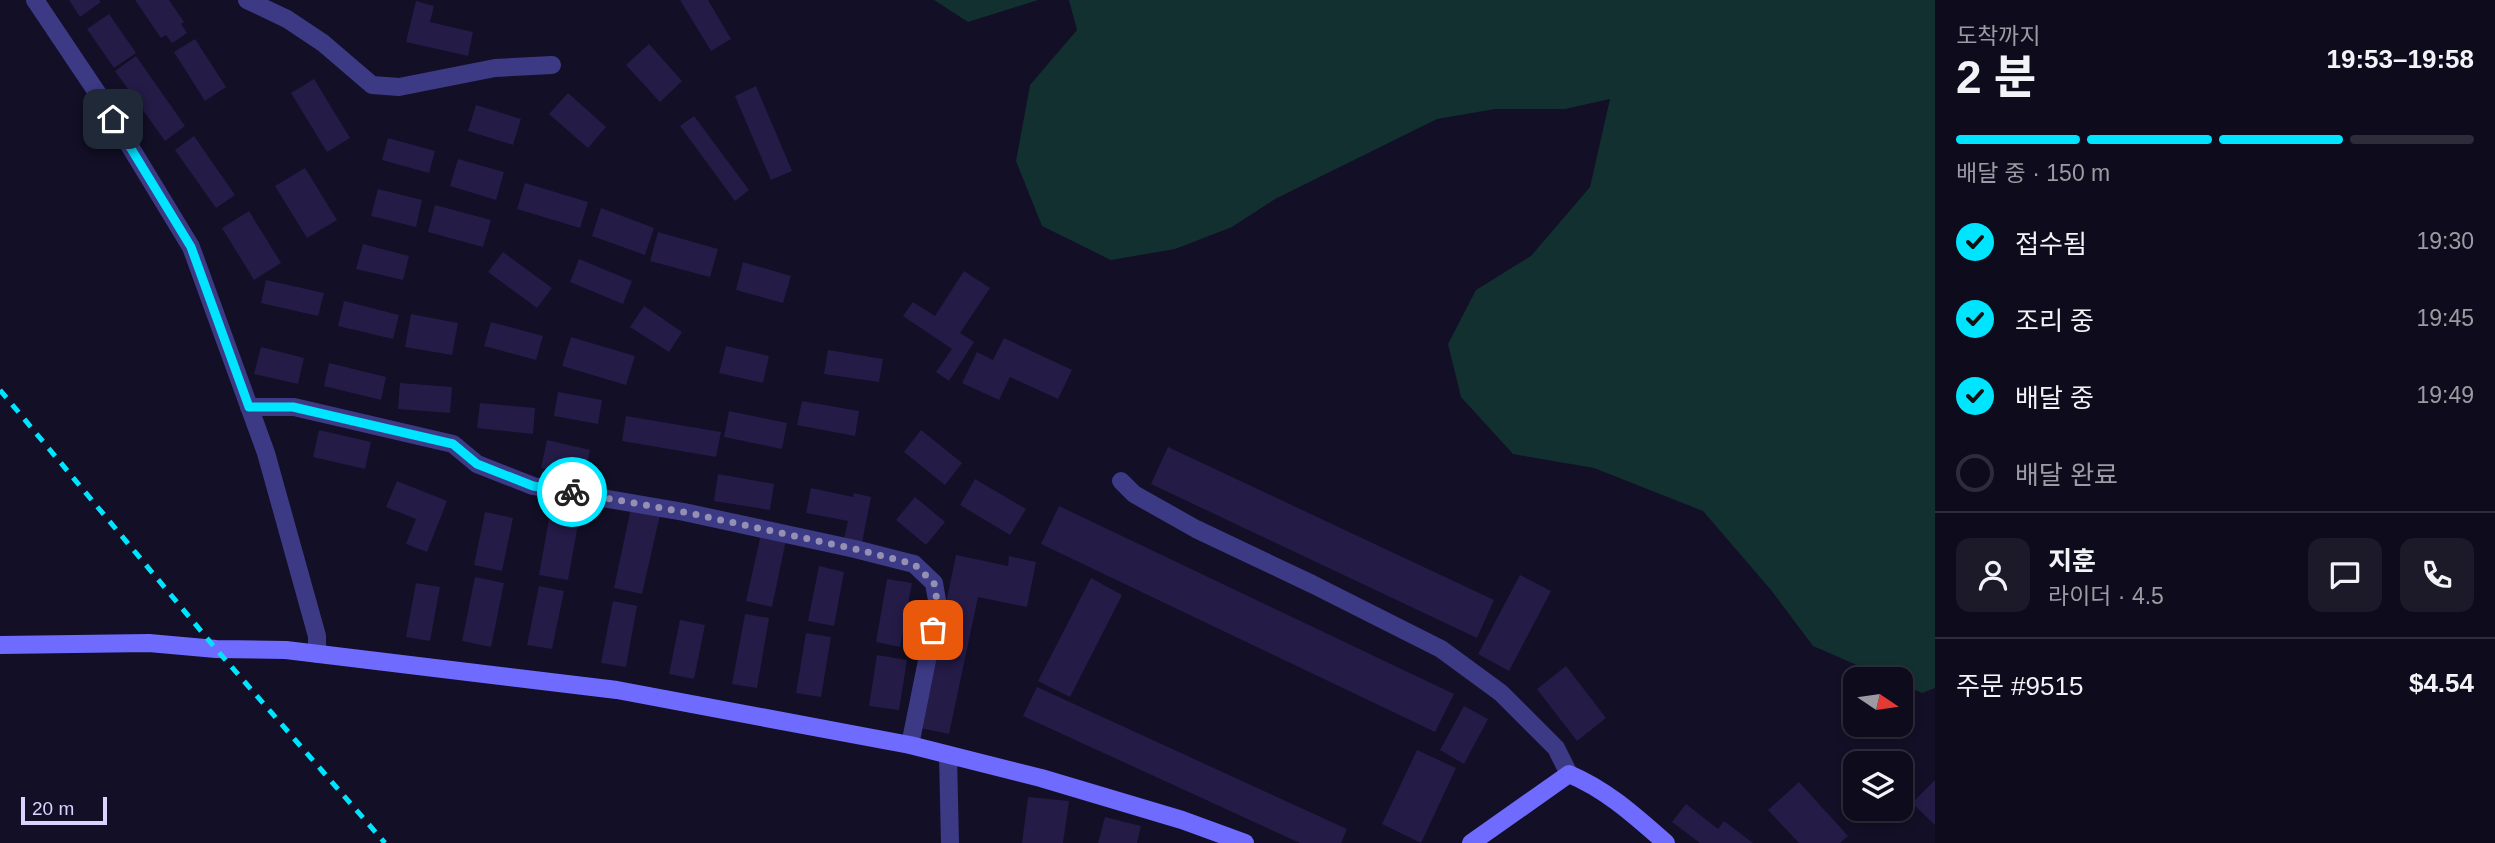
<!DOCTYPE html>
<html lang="ko">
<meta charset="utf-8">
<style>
body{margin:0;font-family:Arial,"Noto Sans KR",sans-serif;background:#1c1929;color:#f1f3f6;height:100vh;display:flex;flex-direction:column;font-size:26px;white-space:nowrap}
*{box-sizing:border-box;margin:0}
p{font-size:23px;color:#9b9ba3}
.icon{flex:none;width:38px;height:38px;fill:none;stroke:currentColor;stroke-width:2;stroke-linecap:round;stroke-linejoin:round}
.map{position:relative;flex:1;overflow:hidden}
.sheet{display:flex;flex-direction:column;background:#0e0b1c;width:560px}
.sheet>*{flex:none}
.needle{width:46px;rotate:103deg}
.buttons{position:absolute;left:1843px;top:667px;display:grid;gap:14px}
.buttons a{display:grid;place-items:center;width:70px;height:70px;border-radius:14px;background:#0e0b1c;box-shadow:0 4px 10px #0003,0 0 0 2px #2e2b3b;font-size:35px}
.scale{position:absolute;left:21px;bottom:18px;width:86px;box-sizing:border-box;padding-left:7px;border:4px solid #d9d4ff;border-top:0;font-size:19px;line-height:24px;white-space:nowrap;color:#d9d4ff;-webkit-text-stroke:5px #130f26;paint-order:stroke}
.pin{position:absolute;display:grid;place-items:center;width:60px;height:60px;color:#fff;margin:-30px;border-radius:14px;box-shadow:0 4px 10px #0006}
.courier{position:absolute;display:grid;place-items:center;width:70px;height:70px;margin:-35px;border:5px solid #00e5ff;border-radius:50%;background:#fff;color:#222;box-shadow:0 2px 9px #0007}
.overview em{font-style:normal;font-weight:700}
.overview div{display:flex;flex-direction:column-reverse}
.overview{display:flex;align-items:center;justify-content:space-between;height:119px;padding:0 21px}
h1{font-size:46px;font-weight:700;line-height:52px}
.bar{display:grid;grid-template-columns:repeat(4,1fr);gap:10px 7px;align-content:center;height:84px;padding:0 21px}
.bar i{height:9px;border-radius:5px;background:#2e2b3b}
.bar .on{background:#00e5ff}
.bar p{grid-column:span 4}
.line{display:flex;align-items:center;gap:18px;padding:0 21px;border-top:2px solid #2e2b3b}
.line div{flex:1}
.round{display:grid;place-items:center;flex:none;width:74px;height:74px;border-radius:14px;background:#1c1929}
ol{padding:0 21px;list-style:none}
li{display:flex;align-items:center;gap:21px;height:77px}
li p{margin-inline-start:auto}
li .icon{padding:7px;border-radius:50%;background:#00e5ff;color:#111;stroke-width:4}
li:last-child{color:#9b9ba3}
li i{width:38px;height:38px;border:4px solid #2e2b3b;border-radius:50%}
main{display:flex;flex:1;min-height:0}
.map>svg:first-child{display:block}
</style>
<main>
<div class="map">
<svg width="1935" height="843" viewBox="0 0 1935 843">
<rect width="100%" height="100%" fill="#130f26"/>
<g fill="#12302f">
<path d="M934,0H1038L968,22Z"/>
<path d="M1069,0H1935V688L1922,693L1901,684L1900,679H1889L1813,646L1771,590L1703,511L1594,468L1513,454L1461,397L1448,344L1476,290L1531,256L1590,187L1610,99L1565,109H1495L1437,119L1275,199L1232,227L1175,249L1111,260L1042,226L1016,161L1030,85L1077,30Z"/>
</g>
<g fill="#241b47">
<path d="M69,0H99L101,2L80,17Z"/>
<path d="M135,0H169L184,22L181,24L187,33L172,43L166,35L161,38Z"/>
<path d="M680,0H708L731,39L711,51Z"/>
<path d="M416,1L434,6L430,22L473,32L468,56L406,42Z"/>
<path d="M109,14L136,53L114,68L87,29Z"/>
<path d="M195,39L226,87L205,101L174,52Z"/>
<path d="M649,44L682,81L660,102L626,65Z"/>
<path d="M136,56L185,126L165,141L115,71Z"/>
<path d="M314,79L350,138L327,152L291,93Z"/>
<path d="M756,86L792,171L771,180L735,96Z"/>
<path d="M568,93L606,127L588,148L549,114Z"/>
<path d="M476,105L521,119L513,145L468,131Z"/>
<path d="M694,116L749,190L735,201L680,126Z"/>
<path d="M194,136L235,195L216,208L175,150Z"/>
<path d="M388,138L435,151L429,173L382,160Z"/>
<path d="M458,159L504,172L496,200L450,186Z"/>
<path d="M305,168L337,220L307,238L275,186Z"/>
<path d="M525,183L588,202L580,228L517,209Z"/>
<path d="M378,189L422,200L416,227L371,216Z"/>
<path d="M435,205L491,220L483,247L428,232Z"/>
<path d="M601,208L654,228L645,255L592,236Z"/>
<path d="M249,211L281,263L254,280L222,228Z"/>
<path d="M658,232L718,249L710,277L650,261Z"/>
<path d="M363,244L409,256L403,280L356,269Z"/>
<path d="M503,252L552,288L537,308L488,272Z"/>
<path d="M579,259L632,281L623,304L570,282Z"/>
<path d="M743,262L791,276L783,303L736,290Z"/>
<path d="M964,271L990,288L960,333L974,342L949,381L936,372L952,349L903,316L913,302L935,316Z"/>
<path d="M266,280L324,293L318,316L261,303Z"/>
<path d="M344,301L399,315L393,339L338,326Z"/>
<path d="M644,306L682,332L669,352L630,327Z"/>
<path d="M411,314L458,323L452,355L405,347Z"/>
<path d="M491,322L543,336L536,360L484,346Z"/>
<path d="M571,337L635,356L626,385L562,366Z"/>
<path d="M1004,338L1072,370L1058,399L1010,377L999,400L962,383L977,352L993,360Z"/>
<path d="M726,346L769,356L763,383L719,373Z"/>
<path d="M261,347L304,358L298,384L254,374Z"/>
<path d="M828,350L883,359L879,382L824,374Z"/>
<path d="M329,363L386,377L381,400L324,386Z"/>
<path d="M400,383L452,387L450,413L398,409Z"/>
<path d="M558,392L602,400L598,424L554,416Z"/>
<path d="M802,401L859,411L855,436L797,425Z"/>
<path d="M480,403L535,408L533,434L477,428Z"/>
<path d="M729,411L787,423L782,449L724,437Z"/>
<path d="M626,416L721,432L716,457L622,441Z"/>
<path d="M319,430L371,442L365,469L313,457Z"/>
<path d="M921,430L962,463L945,485L904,452Z"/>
<path d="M547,440L590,450L584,477L541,468Z"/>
<path d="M1168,447L1494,600L1477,638L1151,484Z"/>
<path d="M718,474L774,484L770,510L714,501Z"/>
<path d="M975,479L1026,509L1010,535L960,505Z"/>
<path d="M397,481L447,501L427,552L406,544L416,519L386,507Z"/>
<path d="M811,488L853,497L854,493L871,497L862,543L844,539L848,521L806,513Z"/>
<path d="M915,497L945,522L926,545L896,520Z"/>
<path d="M1059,506L1454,694L1435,732L1041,544Z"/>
<path d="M631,508L660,515L642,594L614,588Z"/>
<path d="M485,512L513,518L502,571L474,565Z"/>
<path d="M549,519L578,524L568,580L539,575Z"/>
<path d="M761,534L786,540L772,607L746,601Z"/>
<path d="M956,555L1008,566L1009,556L1036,562L1027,607L978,597L949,734L920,728Z"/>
<path d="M819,566L844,572L834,626L808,621Z"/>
<path d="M1520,575L1551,591L1509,671L1478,654Z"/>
<path d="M475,577L504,583L491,647L462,641Z"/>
<path d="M1091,578L1122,595L1070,697L1038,681Z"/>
<path d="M887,579L912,583L900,647L876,642Z"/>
<path d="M416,583L440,587L430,641L406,637Z"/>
<path d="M539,586L564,591L552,649L527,645Z"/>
<path d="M613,601L637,606L626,667L601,663Z"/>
<path d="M745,614L769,618L757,688L732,684Z"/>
<path d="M680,620L705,625L694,679L669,674Z"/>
<path d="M806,633L831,637L821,697L796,693Z"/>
<path d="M877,655L907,660L899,710L869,706Z"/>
<path d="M1566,666L1606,718L1577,741L1537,689Z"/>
<path d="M1037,687L1347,829L1341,843H1300L1023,716Z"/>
<path d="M1464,706L1488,719L1464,764L1440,750Z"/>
<path d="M1417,750L1456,768L1421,843L1382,824Z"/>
<path d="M1935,780V825L1912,803Z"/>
<path d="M1799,782L1848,836L1840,843H1799L1768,810Z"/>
<path d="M1028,797L1069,801L1063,843H1022Z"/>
<path d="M1686,804L1718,829L1724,821L1753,843H1700L1672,822Z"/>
<path d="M1105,817L1141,826L1137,843H1098Z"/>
</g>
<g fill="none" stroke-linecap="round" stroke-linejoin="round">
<g stroke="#3d3a85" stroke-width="18">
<path d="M35,0L100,97L191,247L266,453L317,636V654"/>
<path d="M247,0L287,19L323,43L372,85L399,87L495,68L552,65"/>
<path d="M249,407H294L453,444L477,464L533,486L684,512L855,549L914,564L934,583L938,606L910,745"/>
<path d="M1121,481L1134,494L1196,529L1312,584L1441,649L1501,693L1556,748L1569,774"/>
<path d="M948,755L950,843"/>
</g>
<g stroke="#6f6bff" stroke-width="18">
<path d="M0,645L149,643L216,649L286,650L617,690L910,745L1041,778L1182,820L1245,843"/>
<path d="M1471,843L1569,774C1607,790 1635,816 1666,843"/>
</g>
<path stroke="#00e5ff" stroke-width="5" stroke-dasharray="10 9" stroke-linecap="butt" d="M0,390L216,649L385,843"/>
</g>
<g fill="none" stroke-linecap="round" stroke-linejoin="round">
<path stroke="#948fb3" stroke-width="7" stroke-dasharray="0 12.6" d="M572,492L684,512L855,549L914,564L934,583L938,607L933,630"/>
<path stroke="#00e5ff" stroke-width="9" d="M113,119L191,247L249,407H293L453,444L477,464L533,486L572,492"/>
</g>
</svg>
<div class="buttons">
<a><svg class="needle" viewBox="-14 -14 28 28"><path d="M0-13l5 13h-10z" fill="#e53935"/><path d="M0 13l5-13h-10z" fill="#9b9ba3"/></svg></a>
<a><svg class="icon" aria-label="layers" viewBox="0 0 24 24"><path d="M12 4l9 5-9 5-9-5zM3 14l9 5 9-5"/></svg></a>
</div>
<div class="scale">20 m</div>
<div class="pin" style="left:933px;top:630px;background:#ea580c"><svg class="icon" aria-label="bag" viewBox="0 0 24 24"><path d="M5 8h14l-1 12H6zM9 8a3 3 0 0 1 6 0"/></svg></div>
<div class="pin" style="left:113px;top:119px;background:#1f2937"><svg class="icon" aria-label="home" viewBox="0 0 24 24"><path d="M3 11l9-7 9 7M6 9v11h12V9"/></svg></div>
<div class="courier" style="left:572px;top:492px"><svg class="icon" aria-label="bike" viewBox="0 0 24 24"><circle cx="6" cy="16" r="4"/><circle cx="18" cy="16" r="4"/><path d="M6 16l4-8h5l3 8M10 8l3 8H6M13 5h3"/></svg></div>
</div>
<section class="sheet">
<div class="overview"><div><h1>2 분</h1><p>도착까지</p></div><em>19:53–19:58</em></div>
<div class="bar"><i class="on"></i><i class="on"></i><i class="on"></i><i></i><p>배달 중 · 150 m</p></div>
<ol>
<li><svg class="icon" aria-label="check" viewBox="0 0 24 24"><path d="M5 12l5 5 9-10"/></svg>접수됨<p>19:30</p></li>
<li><svg class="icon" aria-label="check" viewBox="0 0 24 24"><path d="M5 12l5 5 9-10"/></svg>조리 중<p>19:45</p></li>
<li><svg class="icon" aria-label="check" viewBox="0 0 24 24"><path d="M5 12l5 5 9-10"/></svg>배달 중<p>19:49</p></li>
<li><i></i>배달 완료</li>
</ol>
<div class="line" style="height:126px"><a class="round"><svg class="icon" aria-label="person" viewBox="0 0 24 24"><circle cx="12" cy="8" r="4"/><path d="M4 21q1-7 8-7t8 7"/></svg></a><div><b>지훈</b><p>라이더 · 4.5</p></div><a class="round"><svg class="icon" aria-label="chat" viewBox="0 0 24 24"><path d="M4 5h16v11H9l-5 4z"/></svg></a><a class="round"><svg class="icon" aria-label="phone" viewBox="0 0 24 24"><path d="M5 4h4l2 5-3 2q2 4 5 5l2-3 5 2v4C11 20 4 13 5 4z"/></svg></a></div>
<div class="line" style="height:91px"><div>주문 #9515</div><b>$4.54</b></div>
</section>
</main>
